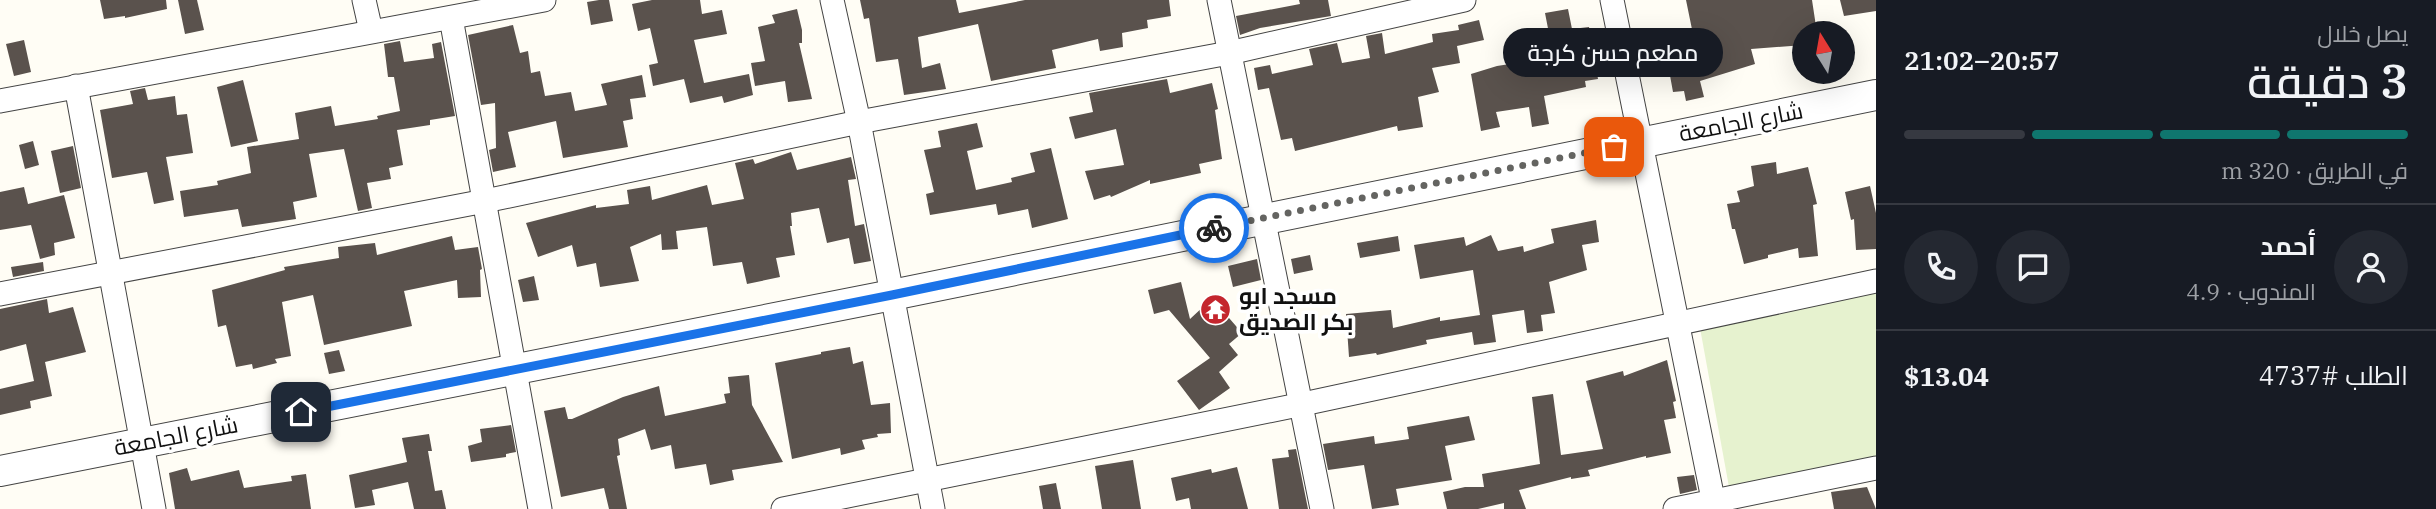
<!DOCTYPE html>
<html lang="ar">
<meta charset="utf-8">
<style>
body{margin:0;font-family:"IBM Plex Serif",Cairo,serif;background:#242831;color:#f1f3f6;direction:rtl;height:100vh;display:flex;flex-direction:column;font-size:26px;white-space:nowrap}
*{box-sizing:border-box;margin:0}
p{font-size:23px;color:#9ea1a6}
.icon{flex:none;width:38px;height:38px;fill:none;stroke:currentColor;stroke-width:2;stroke-linecap:round;stroke-linejoin:round}
.map{position:relative;flex:1;overflow:hidden;direction:ltr}
.side{display:flex;flex-direction:column;background:#171b24;width:560px}
.side>*{flex:none}
.needle{width:46px;rotate:349deg}
.tools{position:absolute;left:1792px;top:21px;display:grid;gap:14px}
.tools a{display:grid;place-items:center;width:63px;height:63px;border-radius:50%;background:#171b24;box-shadow:0 7px 28px #0002;font-size:35px}
.pin{position:absolute;display:grid;place-items:center;width:60px;height:60px;color:#fff;margin:-30px;border-radius:14px;box-shadow:0 4px 10px #0006}
.courier{position:absolute;display:grid;place-items:center;width:70px;height:70px;margin:-35px;border:5px solid #1a73e8;border-radius:50%;background:#fff;color:#222;box-shadow:0 2px 9px #0007}
.bubble{position:absolute;height:49px;border-radius:24px;background:#171b24;box-shadow:0 7px 28px #0002;font-size:23px;font-weight:600;line-height:49px;text-align:center;direction:rtl}
.summary em{font-style:normal;font-weight:600}
.summary div{display:flex;flex-direction:column-reverse}
.summary{display:flex;align-items:center;justify-content:space-between;height:119px;padding:0 28px}
h1{font-size:46px;font-weight:600;line-height:52px}
.bar{display:grid;grid-template-columns:repeat(4,1fr);gap:10px 7px;align-content:center;height:84px;padding:0 28px}
.bar i{height:9px;border-radius:5px;background:#363941}
.bar .active{background:#0f766e}
.bar p{grid-column:span 4}
.line{display:flex;align-items:center;gap:18px;padding:0 28px;border-top:2px solid #363941}
.line div{flex:1}
.round{display:grid;place-items:center;flex:none;width:74px;height:74px;border-radius:37px;background:#242831}
main{display:flex;flex:1;min-height:0}
.map>svg:first-child{display:block}
</style>
<main>
<section class="side">
<div class="summary"><div><h1>3 دقيقة</h1><p>يصل خلال</p></div><em>20:57–21:02</em></div>
<div class="bar"><i class="active"></i><i class="active"></i><i class="active"></i><i></i><p>في الطريق · 320 m</p></div>
<div class="line" style="height:126px"><a class="round"><svg class="icon" aria-label="person" viewBox="0 0 24 24"><circle cx="12" cy="8" r="4"/><path d="M4 21q1-7 8-7t8 7"/></svg></a><div><b>أحمد</b><p>المندوب · 4.9</p></div><a class="round"><svg class="icon" aria-label="chat" viewBox="0 0 24 24"><path d="M4 5h16v11H9l-5 4z"/></svg></a><a class="round"><svg class="icon" aria-label="phone" viewBox="0 0 24 24"><path d="M5 4h4l2 5-3 2q2 4 5 5l2-3 5 2v4C11 20 4 13 5 4z"/></svg></a></div>
<div class="line" style="height:91px"><div>الطلب #4737</div><b>$13.04</b></div>
</section>
<div class="map">
<svg width="1876" height="509" viewBox="0 0 1876 509">
<rect width="100%" height="100%" fill="#fffdf5"/>
<path fill="#e6f2cf" d="M1876,292V456L1729,487L1700,328Z"/>
<g fill="#5a524d">
<path d="M100,0H166L167,9L125,18V16L104,19Z"/>
<path d="M178,0H197L204,30L185,34Z"/>
<path d="M599,0H609L613,21L591,25L587,2Z"/>
<path d="M652,0H700L702,14L722,10L727,34L694,40L704,83L749,74L753,95L724,103L722,96L690,103L684,79L653,86L649,65L658,63L650,28L638,31L632,4Z"/>
<path d="M860,0H956L959,13L1025,0H1169L1171,16L1147,20L1148,28L1122,33L1123,47L1100,51L1098,39L1052,50L1056,68L991,81L978,24L918,37L922,68L940,63L946,89L904,95L898,59L876,62L869,18L864,19Z"/>
<path d="M1299,0H1328L1331,16L1260,28L1240,35L1236,16L1300,4Z"/>
<path d="M1686,0H1812L1817,33H1804V45L1751,49L1755,64L1700,81L1704,97L1686,101L1684,91L1673,92L1665,48L1695,44Z"/>
<path d="M1840,0H1876V11L1844,16Z"/>
<path d="M797,9L802,30V43H799L812,99L788,102L785,81L755,86L751,63L765,61L758,27L775,23L772,15Z"/>
<path d="M1568,9L1572,29L1589,27L1598,79L1585,81L1586,87L1544,96L1549,124L1532,127L1529,107L1496,112L1500,127L1481,131L1471,74L1497,66L1549,58L1548,50L1552,49L1545,13Z"/>
<path d="M1479,20L1484,40L1457,46L1460,63L1432,68L1439,92L1418,97L1423,127L1398,131L1397,126L1295,151L1292,138L1281,140L1269,88L1258,90L1254,68L1270,65L1272,74L1313,65L1309,49L1337,43L1342,63L1370,58L1366,36L1382,33L1385,54L1433,42L1432,34L1459,30L1458,25Z"/>
<path d="M513,25L520,53L528,51L531,73L540,71L545,96L571,92L575,111L607,105L601,84L642,75L646,97L630,99L633,119L623,121L628,147L563,158L556,121L508,132L516,167L493,172L489,150L496,148L495,103L481,105L468,35Z"/>
<path d="M24,40L31,72L14,76L6,44Z"/>
<path d="M400,41L404,62L434,58L432,44L441,42L455,116L430,120V125L397,130L403,165L389,168L391,179L367,183L372,208L358,211L344,149L309,154L317,197L293,202L296,219L242,227L238,209L184,217L180,191L218,185L217,181L251,173L247,147L299,139L295,113L331,106L335,126L378,119L377,116L400,111L394,77H388L384,44Z"/>
<path d="M1167,79L1170,93L1212,83L1218,109L1215,110L1222,159L1199,164L1201,173L1150,184V180L1111,197L1110,195L1094,200L1085,171L1124,165L1116,129L1075,139L1069,117L1093,112L1089,93Z"/>
<path d="M243,80L258,141L231,147L217,87Z"/>
<path d="M145,88L148,100L175,96L177,115L187,114L193,153L166,157L174,200L154,204L147,172L112,178L100,110L133,104L130,91Z"/>
<path d="M977,123L983,147L967,151L976,190L1012,182L1011,178L1035,172L1030,153L1051,148L1068,219L1032,228L1028,209L998,215L996,204L930,215L926,194L934,192L924,150L941,147L938,131Z"/>
<path d="M33,141L39,165L25,169L19,145Z"/>
<path d="M73,146L81,188L60,193L51,151Z"/>
<path d="M791,152L797,170L851,157L856,179L848,180L855,226L864,224L871,261L854,264L849,238L827,243L819,208L791,213L792,226H790L795,255L776,258L780,277L747,284L742,262L713,266L707,227L676,231L678,249L662,250L661,234L630,247L639,281L600,287L596,263L577,267L572,245L538,257L526,223L596,205V208L629,204L627,190L650,186L652,200L707,185L712,205L744,199L735,163L753,159L755,164Z"/>
<path d="M1776,162L1777,174L1808,167L1817,204L1813,205L1818,256L1799,258L1798,248L1768,255V258L1744,264L1735,229H1732L1727,204L1740,202L1737,191L1754,186L1751,166Z"/>
<path d="M1870,186L1876,213V249L1856,250L1854,219L1851,220L1845,192Z"/>
<path d="M24,187L28,204L64,195L75,238L54,243L55,255L40,259L31,225L0,230V192Z"/>
<path d="M1596,220L1599,242L1582,245L1587,270L1549,282L1555,313L1541,315L1543,331L1527,333L1524,310L1492,315L1496,342L1474,345L1472,332L1426,340L1427,344L1377,355L1376,353L1349,357L1346,314L1391,310L1393,328L1440,317V321L1480,315L1473,270L1420,279L1414,245L1464,237L1466,246L1491,235L1498,251L1523,246L1524,252L1554,243L1551,229Z"/>
<path d="M452,236L455,250L478,247L482,269L480,270L481,297L458,298L457,280L404,291L412,326L324,345L313,295L282,302L291,356L275,359L277,363L253,369L252,364L236,367L226,325L218,327L212,290L285,270L284,267L339,258L338,247L375,243L377,255Z"/>
<path d="M1398,236L1400,251L1360,258L1357,243Z"/>
<path d="M1310,255L1313,270L1294,274L1291,259Z"/>
<path d="M1257,259L1261,280L1233,287L1228,266Z"/>
<path d="M43,262L44,271L13,277L11,267Z"/>
<path d="M534,276L539,300L523,302L518,280Z"/>
<path d="M1181,282L1190,319L1204,306L1214,318L1223,311L1242,333L1229,344L1238,355L1219,372L1230,388L1199,410L1177,381L1210,358L1169,310L1154,314L1148,290Z"/>
<path d="M47,299L49,313L73,307L86,352L45,362L52,396L30,401L31,408L0,415V389L34,381L26,344L0,351V309Z"/>
<path d="M850,347L853,364L863,361L871,405L890,403L891,433L877,434L878,437L862,440L865,449L841,455L840,448L792,459L775,363L821,354V352Z"/>
<path d="M339,350L345,371L329,374L324,353Z"/>
<path d="M1667,360L1676,401L1673,402L1676,418L1664,420L1671,453L1646,458V456L1588,470L1590,476L1571,479V477L1519,490L1526,509H1504V503L1478,509H1447L1443,492L1465,487H1484L1482,474L1540,464L1532,397L1553,394L1561,455L1603,449L1586,381L1623,371L1624,376Z"/>
<path d="M749,375L752,405L783,462L732,470L734,480L710,485L706,464L675,469L671,445L651,450L645,429L618,439L620,455L617,456L627,509H609L604,488L561,497L544,411L565,407L568,419H572L623,397L659,386L665,416L726,403L724,394L730,393L728,377Z"/>
<path d="M1469,416L1475,440L1445,446L1452,480L1396,489L1399,505L1372,509L1364,465L1328,470L1323,444L1374,436L1375,444L1409,439L1407,427Z"/>
<path d="M511,425L516,452L506,454V457L471,462L468,446L482,442L480,429Z"/>
<path d="M429,434L432,451H428L435,491L442,490L446,509H414L408,482L372,490L375,505L355,508L349,475L407,462L402,438Z"/>
<path d="M1296,449L1308,509H1279L1272,459L1289,457L1288,450Z"/>
<path d="M1133,460L1141,509H1102L1095,466Z"/>
<path d="M1237,467L1248,509H1191L1189,498L1176,501L1171,478L1211,469L1212,473Z"/>
<path d="M187,468L191,481L239,470L244,488L292,481L291,476L306,474L311,509H175L169,473Z"/>
<path d="M1694,475L1697,490L1680,494L1677,477Z"/>
<path d="M1056,483L1061,509H1043L1039,486Z"/>
<path d="M1867,487L1876,509H1834L1831,492Z"/>
</g>
<g fill="none" stroke-linecap="round" stroke-linejoin="round">
<defs>
<g id="minor">
<path d="M364,0L371,31"/>
<path d="M832,0L859,122L933,509"/>
<path d="M1219,0L1322,509"/>
<path d="M1612,0L1715,509"/>
<path d="M451,18L540,509"/>
<path d="M76,86L154,509"/>
<path d="M0,101L544,0"/>
<path d="M0,294L485,201L859,122L1229,53L1464,0"/>
<path d="M783,509L1303,404L1876,281"/>
<path d="M1675,509L1876,468"/>
</g>
<path id="tertiary" d="M0,471L892,295L1876,95"/>
</defs>
<use href="#minor" stroke="#444" stroke-width="25"/>
<use href="#tertiary" stroke="#444" stroke-width="32"/>
<use href="#minor" stroke="#fff" stroke-width="23"/>
<use href="#tertiary" stroke="#fff" stroke-width="30"/>
</g>
<g fill="none" stroke-linecap="round" stroke-linejoin="round">
<path stroke="#646461" stroke-width="7" stroke-dasharray="0 12.6" d="M1214,228L1614,147"/>
<path stroke="#1a73e8" stroke-width="9" d="M301,412L892,295L1214,228"/>
</g>
<defs>
<symbol id="temple-disc" viewBox="-11 -11 22 22"><circle r="9.5" fill="#c4262e" stroke="#fff"/><path d="M0-6L5-2H3V0L6.5 2.5H4V6H1.5V3h-3V6H-4V2.5H-6.5L-3 0V-2H-5Z" fill="#fff"/></symbol>
</defs>
<g fill-rule="evenodd">
<use href="#temple-disc" x="1198" y="292" width="35" height="35"/>
</g>
<g text-anchor="middle" stroke-width="7" stroke-linejoin="round" paint-order="stroke">
<g font-size="23" fill="#111" stroke="#fff">
<text transform="translate(1741 122) rotate(-11)" y="8">شارع الجامعة</text>
<text transform="translate(176 436) rotate(-11)" y="8">شارع الجامعة</text>
</g>
<g font-size="23" font-weight="bold" fill="#111" stroke="#fff" text-anchor="start">
<text x="1239" y="304">مسجد ابو<tspan x="1239" dy="26">بكر الصديق</tspan></text>
</g>
</g>
</svg>
<div class="tools">
<a><svg class="needle" viewBox="-14 -14 28 28"><path d="M0-13l5 13h-10z" fill="#e53935"/><path d="M0 13l5-13h-10z" fill="#9ea1a6"/></svg></a>
</div>
<div class="pin" style="left:1614px;top:147px;background:#ea580c"><svg class="icon" aria-label="bag" viewBox="0 0 24 24"><path d="M5 8h14l-1 12H6zM9 8a3 3 0 0 1 6 0"/></svg></div>
<div class="pin" style="left:301px;top:412px;background:#1f2937"><svg class="icon" aria-label="home" viewBox="0 0 24 24"><path d="M3 11l9-7 9 7M6 9v11h12V9"/></svg></div>
<div class="courier" style="left:1214px;top:228px"><svg class="icon" aria-label="bike" viewBox="0 0 24 24"><circle cx="6" cy="16" r="4"/><circle cx="18" cy="16" r="4"/><path d="M6 16l4-8h5l3 8M10 8l3 8H6M13 5h3"/></svg></div>
<div class="bubble" style="left:1503px;top:28px;width:220px">مطعم حسن كرجة</div>
</div>
</main>
